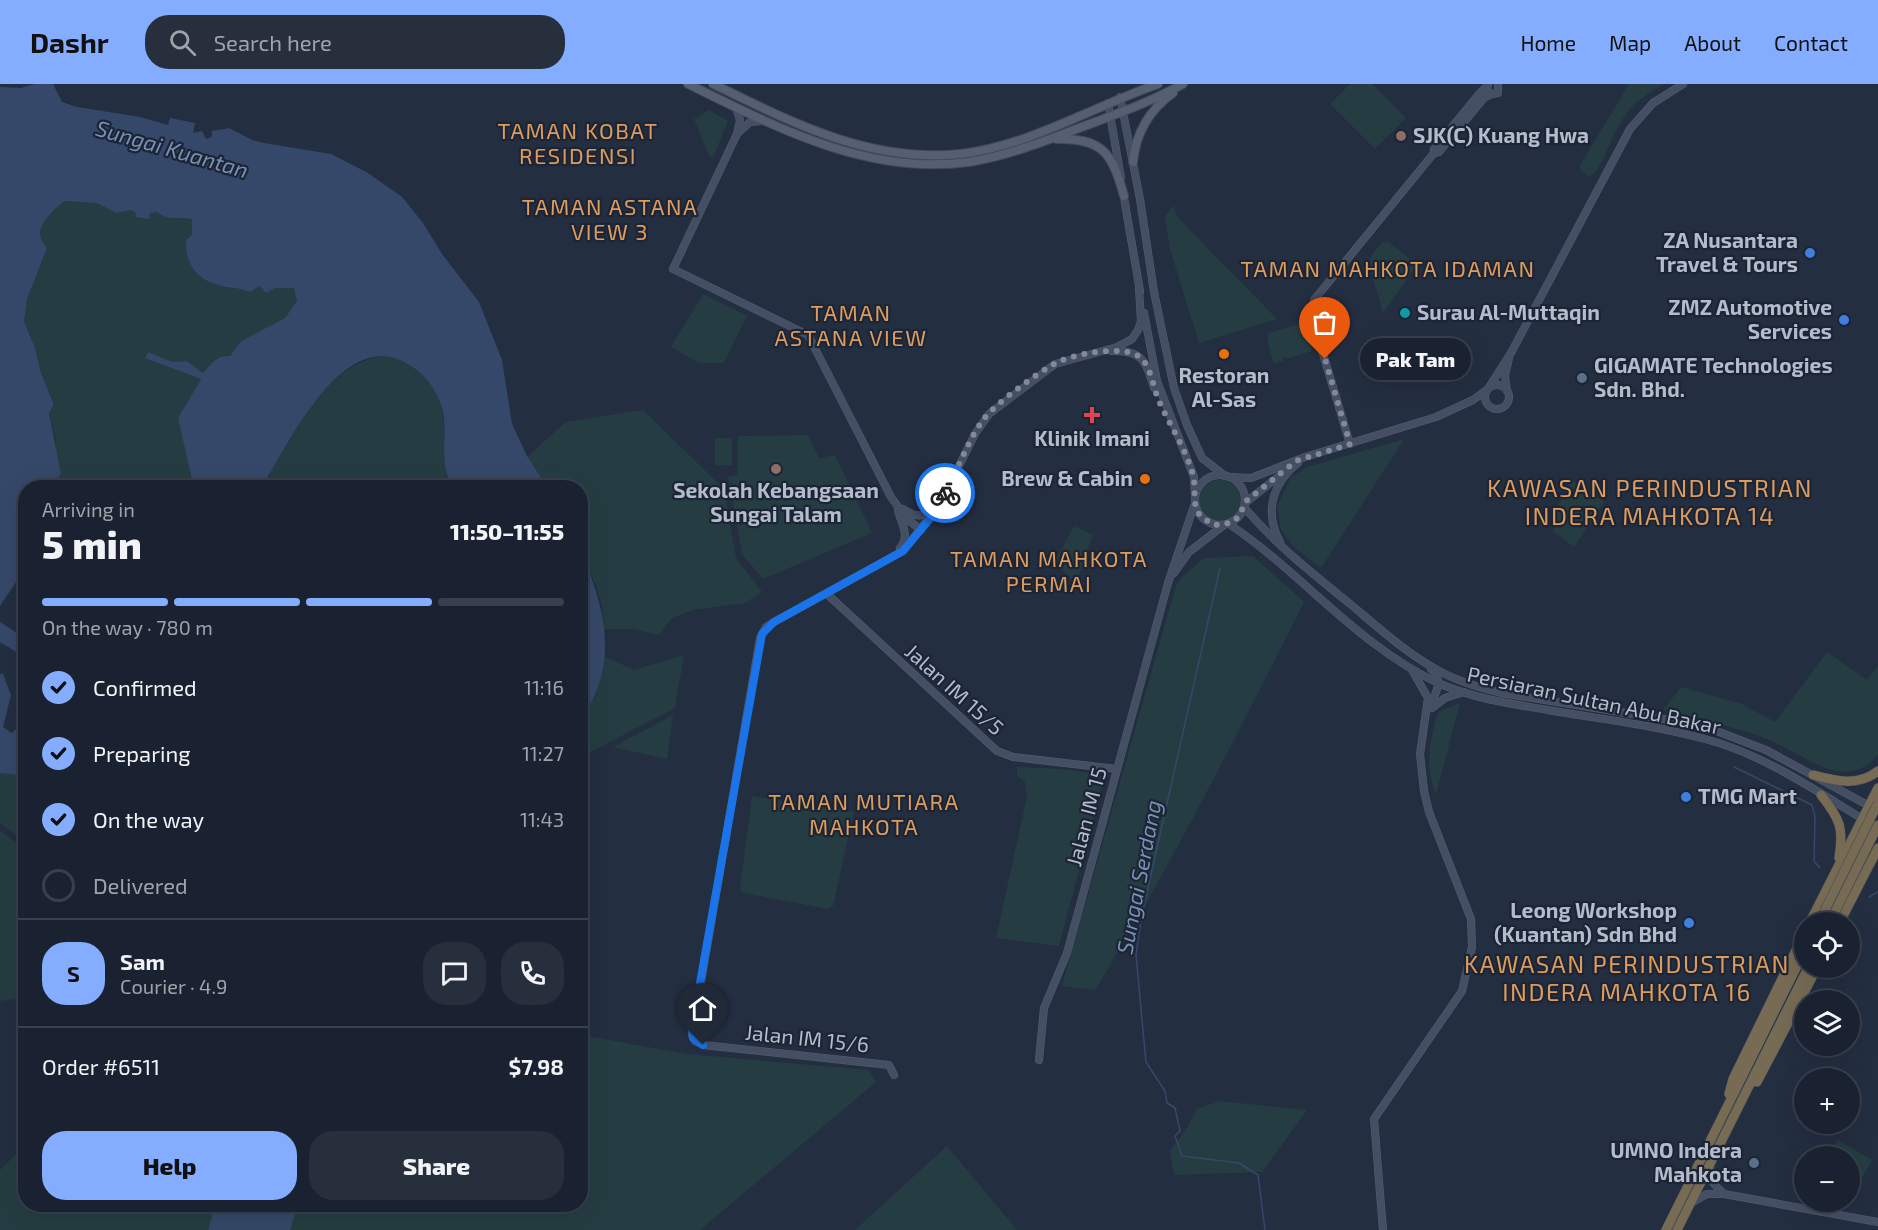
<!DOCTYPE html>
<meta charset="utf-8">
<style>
body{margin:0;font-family:"Exo 2",sans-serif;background:#272f3d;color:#f1f3f6;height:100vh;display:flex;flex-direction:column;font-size:22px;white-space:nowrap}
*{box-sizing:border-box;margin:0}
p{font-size:20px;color:#9fa4ab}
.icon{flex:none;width:33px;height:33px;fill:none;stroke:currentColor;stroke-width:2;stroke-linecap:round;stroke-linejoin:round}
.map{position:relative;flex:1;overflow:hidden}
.panel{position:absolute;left:18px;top:396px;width:570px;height:732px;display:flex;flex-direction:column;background:#1a2231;border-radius:24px;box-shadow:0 6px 24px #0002,0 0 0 2px #383f4d}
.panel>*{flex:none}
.controls{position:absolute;left:1794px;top:828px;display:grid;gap:12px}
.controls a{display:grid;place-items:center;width:66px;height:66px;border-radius:50%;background:#1a2231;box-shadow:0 6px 24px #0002,0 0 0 2px #383f4d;font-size:30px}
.pin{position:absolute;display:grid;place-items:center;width:51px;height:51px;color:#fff;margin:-62px -26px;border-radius:50% 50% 50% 0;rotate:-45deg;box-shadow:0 0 6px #0007}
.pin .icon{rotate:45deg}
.courier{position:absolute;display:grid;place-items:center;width:60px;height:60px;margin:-30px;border:4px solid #1a73e8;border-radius:50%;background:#fff;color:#222;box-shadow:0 2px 8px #0007}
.bubble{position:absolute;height:42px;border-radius:21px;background:#1a2231;box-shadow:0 6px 24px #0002,0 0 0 2px #383f4d;font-size:20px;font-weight:800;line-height:42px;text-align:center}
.overview em{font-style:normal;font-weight:800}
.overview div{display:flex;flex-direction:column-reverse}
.overview{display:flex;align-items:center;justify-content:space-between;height:102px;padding:0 24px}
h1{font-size:39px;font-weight:800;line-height:45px}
.bar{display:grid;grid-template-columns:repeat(4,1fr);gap:9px 6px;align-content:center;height:72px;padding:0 24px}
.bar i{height:8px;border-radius:4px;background:#383f4d}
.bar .selected{background:#85adff}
.bar p{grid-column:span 4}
.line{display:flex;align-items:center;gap:15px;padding:0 24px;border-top:2px solid #383f4d}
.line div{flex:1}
.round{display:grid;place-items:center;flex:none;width:63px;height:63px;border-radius:24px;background:#272f3d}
ol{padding:0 24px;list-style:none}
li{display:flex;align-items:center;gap:18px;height:66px}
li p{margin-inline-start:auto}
li .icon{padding:6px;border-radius:50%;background:#85adff;color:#111;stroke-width:4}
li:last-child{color:#9fa4ab}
li i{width:33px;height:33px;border:3px solid #383f4d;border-radius:50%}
.button{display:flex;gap:12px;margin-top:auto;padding:12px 24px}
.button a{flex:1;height:69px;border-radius:24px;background:#85adff;color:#111;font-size:24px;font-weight:800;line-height:69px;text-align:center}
.button a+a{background:#272f3d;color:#f1f3f6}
header{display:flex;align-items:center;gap:36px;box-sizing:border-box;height:84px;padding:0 30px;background:#85adff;color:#111}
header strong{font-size:28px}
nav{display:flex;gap:33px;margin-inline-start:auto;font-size:21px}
.search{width:420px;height:54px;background:#272f3d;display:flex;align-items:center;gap:15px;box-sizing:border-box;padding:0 21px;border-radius:24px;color:#9fa4ab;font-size:22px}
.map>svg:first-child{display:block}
</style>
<header>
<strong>Dashr</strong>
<div class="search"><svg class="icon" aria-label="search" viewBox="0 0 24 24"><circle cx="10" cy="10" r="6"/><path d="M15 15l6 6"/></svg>Search here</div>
<nav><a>Home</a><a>Map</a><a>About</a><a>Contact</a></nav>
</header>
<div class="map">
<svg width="1878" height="1146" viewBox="0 0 1878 1146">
<rect width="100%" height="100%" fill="#232e41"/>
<g fill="#253d42">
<path d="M1350,0H1372L1406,34L1375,65L1330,20Z"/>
<path d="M1629,0H1664C1649,9 1634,17 1624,33C1611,51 1607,74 1593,91L1587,92L1579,83Z"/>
<path d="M709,26L728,37L713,74L709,72L694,35Z"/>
<path d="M64,117L97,119L116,129L130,125L149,134L150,128H157C166,137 180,133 192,135V151L186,156C185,178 195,195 218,201C230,205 235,202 250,208L261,202L294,203L297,217L285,234L241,257L230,272L215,275L203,289L187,277L172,278L147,268L145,274L201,295L178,334L192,396L186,403H56V357L49,329L54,321L41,289L35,264L24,237L27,215L47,164C44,160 40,155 40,150C40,138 56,124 64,117Z"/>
<path d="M1174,121L1176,131L1189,145L1277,235L1199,259L1170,165L1165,132Z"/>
<path d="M1383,158H1389L1417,181L1383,229L1369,180L1372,170Z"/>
<path d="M703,210L747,232L724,279H699L671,263Z"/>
<path d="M1299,240L1305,243L1312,267L1286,275L1284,273L1282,275L1284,277L1276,279L1273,278L1267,254L1269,249Z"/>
<path d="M384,272C395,273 404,277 414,284C453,309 441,354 448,392L462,403L262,404C289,357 324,279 384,272Z"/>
<path d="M643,326L724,405L736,474L762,508L745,519L693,526L672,534L659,551L634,545H604L602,522L596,502L581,468L580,404L547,403L527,373L566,338Z"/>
<path d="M808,351L819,374L835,371L872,449L763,495L742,470L728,392L738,391V352Z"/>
<rect x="715" y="354" width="17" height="27"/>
<path d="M1404,355L1321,484L1293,462L1281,446L1277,422L1291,393L1307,383Z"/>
<path d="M1572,396L1604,418L1574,463L1554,448L1552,433Z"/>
<circle cx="1220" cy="417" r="21"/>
<path d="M1074,442L1093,451L1076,499L1057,481L1056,475Z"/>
<path d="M1253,472L1304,518C1238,649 1172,780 1095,906L1062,902L1176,502L1183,492L1204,474Z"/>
<path d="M1827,568L1867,596L1878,582V671C1867,683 1854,690 1837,687C1817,684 1789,664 1770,656C1735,643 1699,634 1663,626L1681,603L1742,620L1775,638Z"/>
<path d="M684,571L675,624L581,673V634L593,614L601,593L604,572L634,586Z"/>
<path d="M1460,619L1436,710C1424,684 1430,655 1438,628Z"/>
<path d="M673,631L667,675L613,663Z"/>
<path d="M1017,683L1060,685L1099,690L1103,696L1059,862L996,854L1027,712L1025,698L1017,692Z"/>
<path d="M0,689L25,692V758L0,739Z"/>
<path d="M752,712L854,728L833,822L828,825L744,809L740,805Z"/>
<path d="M0,747L26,765L25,914L0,917Z"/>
<path d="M581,951L687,970L868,986L876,998L700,1146H290L298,1121L580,1120Z"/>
<path d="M1220,1017L1307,1026L1262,1088L1174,1091L1170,1067L1187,1044L1197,1025Z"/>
<path d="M1838,1056L1872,1076L1856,1104L1850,1102V1072H1828Z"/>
<path d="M25,1061L26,1120L215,1121L208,1146H0V1086Z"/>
<path d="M947,1062L1017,1146H855Z"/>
</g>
<g fill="#364869">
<path d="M35,0H53L62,18L77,23L140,33L168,41L170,34L195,39L193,49L202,47L206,55L212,53V47L229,44L252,56L264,59L331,70L368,89L402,113L423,139L442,170L479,218L502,276L512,340L527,372L547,403H462C457,400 450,398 448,392C440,373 448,345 442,324C435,302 423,287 402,277C340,248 287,362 262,403H186L192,396L178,334L201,295L145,274L148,268L172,278L187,277L203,289C212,279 216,271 230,272L241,257L285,234L297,217L294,204H275L266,209L260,202L250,208C235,202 230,205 218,201C195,195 185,178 186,156L192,151V135C180,133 166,137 157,128L150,129L149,135L136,133L135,128L130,126L116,129L97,119L64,117C56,124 40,138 40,150C40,155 44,160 47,164L27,215L24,237L35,264L41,289L54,321L49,329L61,390L57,395L56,403L26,404L25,488L20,492L0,522V3L21,4Z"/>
<path d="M581,468C605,523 620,581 581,634Z"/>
<path d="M0,538L25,554V573L0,558Z"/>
<path d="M0,590H3L11,611L3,643L12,649L25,636V692L0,689Z"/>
<path d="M215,1121V1120L298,1121L290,1146H208Z"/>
</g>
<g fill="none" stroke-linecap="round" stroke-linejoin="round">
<g stroke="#364869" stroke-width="1.5">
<path d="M1220,484L1141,835L1136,871L1146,978L1165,1007L1167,1019L1175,1024L1180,1047L1175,1052L1182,1072L1239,1079L1258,1091L1265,1146"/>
<path d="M1734,683L1812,721L1815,732L1814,777L1820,784"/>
<path d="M1869,813L1878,808"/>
</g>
<defs>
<g id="secondary">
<path d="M1489,8L1492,10L1498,9V0"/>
<path d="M1120,13L1140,115L1154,208L1174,304L1187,341L1202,374L1225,392"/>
<path d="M1108,19L1121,94"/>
<path d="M736,23L740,36L737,50L673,185L808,251L891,413L907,435L921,446"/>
<path d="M739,48L750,38L762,37"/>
<path d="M1434,69L1439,68L1484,14L1492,10"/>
<path d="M1123,108L1140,207"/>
<path d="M1144,229L1157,297L1194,393L1195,414"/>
<path d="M1112,267C1143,266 1146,278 1154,304"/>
<circle cx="1497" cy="313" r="12"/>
<path d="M1507,307L1505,292L1509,274"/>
<path d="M1350,360L1312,233L1314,216L1434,69V65L1479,10L1488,1"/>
<circle cx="1220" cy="416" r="25"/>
<path d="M1229,393L1251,394L1305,373L1436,333L1473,316L1488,305L1511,269L1630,45L1653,19L1683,0"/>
<path d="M1245,419L1283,389"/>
<path d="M1244,423C1275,460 1312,489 1349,519C1379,544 1409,572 1445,590C1463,599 1482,604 1501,609L1701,641L1766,666L1873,724"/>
<path d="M903,425C915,433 923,435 934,423"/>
<path d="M898,427C902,440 910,452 900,464"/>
<path d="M1229,440C1302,489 1357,561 1438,599C1472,614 1511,620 1548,626C1600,635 1654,641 1705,655C1767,671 1823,712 1878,744"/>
<path d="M1280,458C1264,428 1272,400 1298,379"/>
<path d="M1174,489L1189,468L1224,441"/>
<path d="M827,510L997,667L1013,673L1117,685"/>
<path d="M1430,623C1435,610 1445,595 1431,585"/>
<path d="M1432,624L1445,614L1464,608"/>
<path d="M1039,976L1044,924L1067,869L1168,499L1195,419"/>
<path d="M894,991L889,981L703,961L695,957L692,951L760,554L766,543L774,538L903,467L940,420L975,350L989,330L1055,280L1117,263L1132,255L1138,246L1141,237L1139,204"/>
<path d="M1710,1082L1713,1099L1724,1110"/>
<path d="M1691,1119L1707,1110H1724L1878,1138"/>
<path d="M1383,1146L1374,1035L1462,907L1472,863L1471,835L1429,728L1424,707L1420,670L1428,614L1412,586"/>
</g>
<g id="primary">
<path d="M688,0C776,43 868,92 969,78C1005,72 1040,59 1074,46C1111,32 1149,19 1183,0"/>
<path d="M713,0C791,38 869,79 960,70C1026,63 1095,22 1158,0"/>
<path d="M1056,55C1103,54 1112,69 1124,112"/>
<path d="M1133,78C1136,48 1149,26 1173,9"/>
</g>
<g id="highway">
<path d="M1813,691C1836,697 1858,703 1878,687"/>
<path d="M1821,711C1840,735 1844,744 1839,774"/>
<path d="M1810,838L1878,704"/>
<path d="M1840,838L1878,764"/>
<path d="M1757,998L1817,884"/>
<path d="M1729,1010L1733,995L1804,850"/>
<path d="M1666,1146L1804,868"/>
<path d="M1677,1146L1808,884"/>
</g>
</defs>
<use href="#secondary" stroke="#555e6e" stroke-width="8"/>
<use href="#primary" stroke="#41495a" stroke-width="10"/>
<use href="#highway" stroke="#424b5b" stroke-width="10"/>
<use href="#secondary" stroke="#454f64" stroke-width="7"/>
<use href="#primary" stroke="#555f71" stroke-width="8"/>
<use href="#highway" stroke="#776b54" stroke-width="9"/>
<defs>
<g id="highway-bridge">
<path d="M1819,838L1878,719"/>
<path d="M1830,838L1878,741"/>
</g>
</defs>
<use href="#highway-bridge" stroke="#424b5b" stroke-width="10" stroke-linecap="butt"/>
<use href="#highway-bridge" stroke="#776b54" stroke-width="9"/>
</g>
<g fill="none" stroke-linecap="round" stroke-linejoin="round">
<path stroke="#818a9b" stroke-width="6" stroke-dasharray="0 10.8" d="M945,409C958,386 967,358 983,336C995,320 1036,290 1054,280C1071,270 1128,259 1142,275C1152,286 1153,304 1159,317C1170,342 1186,365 1193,391C1196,403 1193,416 1197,428L1211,440L1220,441L1233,438L1240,431L1245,418L1296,377L1350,360L1325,275"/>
<path stroke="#1a73e8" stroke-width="8" d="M703,961L693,954L692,944L762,550L774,538L903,467L934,430L945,409"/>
</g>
<g fill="#8d6e63" stroke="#1c2536" stroke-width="2">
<circle cx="1401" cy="52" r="6"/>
<circle cx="776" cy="385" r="6"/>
</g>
<g fill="#3f7fe0" stroke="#1c2536" stroke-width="2">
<circle cx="1810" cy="169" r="6"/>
<circle cx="1844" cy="236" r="6"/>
<circle cx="1686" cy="713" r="6"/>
<circle cx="1689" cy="839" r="6"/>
</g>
<circle fill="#0f9aa8" stroke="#1c2536" stroke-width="2" cx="1405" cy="229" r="6"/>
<g fill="#e8710a" stroke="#1c2536" stroke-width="2">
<circle cx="1224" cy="270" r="6"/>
<circle cx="1145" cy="395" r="6"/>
</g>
<g fill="#5c6f8a" stroke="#1c2536" stroke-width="2">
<circle cx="1582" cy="294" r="6"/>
<circle cx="1754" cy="1079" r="6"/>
</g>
<path fill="#e0444e" stroke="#1c2536" stroke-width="2" d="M1089 322h6v6h6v6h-6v6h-6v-6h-6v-6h6z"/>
<g text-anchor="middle" stroke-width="4.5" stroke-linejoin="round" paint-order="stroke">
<g font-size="21" font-weight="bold" fill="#b4bccb" stroke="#1c2536" text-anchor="end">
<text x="1413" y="59" text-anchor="start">SJK(C) Kuang Hwa</text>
<text x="1798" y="164">ZA Nusantara<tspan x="1798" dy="24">Travel &amp; Tours</tspan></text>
<text x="1832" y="231">ZMZ Automotive<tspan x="1832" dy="24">Services</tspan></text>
<text x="1417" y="236" text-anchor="start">Surau Al-Muttaqin</text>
<text x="1594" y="289" text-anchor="start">GIGAMATE Technologies<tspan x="1594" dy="24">Sdn. Bhd.</tspan></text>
<text x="1224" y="299" text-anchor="middle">Restoran<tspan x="1224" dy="24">Al-Sas</tspan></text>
<text x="1092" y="362" text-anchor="middle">Klinik Imani</text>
<text x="1133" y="402">Brew &amp; Cabin</text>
<text x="776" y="414" text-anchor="middle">Sekolah Kebangsaan<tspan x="776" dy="24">Sungai Talam</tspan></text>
<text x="1698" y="720" text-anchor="start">TMG Mart</text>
<text x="1677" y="834">Leong Workshop<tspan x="1677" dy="24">(Kuantan) Sdn Bhd</tspan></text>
<text x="1742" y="1074">UMNO Indera<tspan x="1742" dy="24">Mahkota</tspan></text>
</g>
<g font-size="21" fill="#b4bccb" stroke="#1c2536">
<text transform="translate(954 606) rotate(42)" y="7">Jalan IM 15/5</text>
<text transform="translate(1594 617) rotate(12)" y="7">Persiaran Sultan Abu Bakar</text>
<text transform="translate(1087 733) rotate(-75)" y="7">Jalan IM 15</text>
<text transform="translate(807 955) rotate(6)" y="7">Jalan IM 15/6</text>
</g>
<g font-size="22" letter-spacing="1.5" fill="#dd9c5d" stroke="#1c2536">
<text x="578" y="55">TAMAN KOBAT<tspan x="578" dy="25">RESIDENSI</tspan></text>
<text x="610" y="131">TAMAN ASTANA<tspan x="610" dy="25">VIEW 3</tspan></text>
<text x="1388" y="193">TAMAN MAHKOTA IDAMAN</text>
<text x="851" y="237">TAMAN<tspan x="851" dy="25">ASTANA VIEW</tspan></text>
<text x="1049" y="483">TAMAN MAHKOTA<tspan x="1049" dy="25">PERMAI</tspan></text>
<text x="864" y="726">TAMAN MUTIARA<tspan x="864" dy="25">MAHKOTA</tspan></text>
</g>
<g font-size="22" font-style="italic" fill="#7a8fb4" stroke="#1c2536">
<text transform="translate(172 65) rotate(16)" y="8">Sungai Kuantan</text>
<text transform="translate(1139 793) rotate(-79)" y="8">Sungai Serdang</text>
</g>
<g font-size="24" letter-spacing="1.5" fill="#dd9c5d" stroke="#1c2536">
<text x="1650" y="413">KAWASAN PERINDUSTRIAN<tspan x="1650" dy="28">INDERA MAHKOTA 14</tspan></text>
<text x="1627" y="889">KAWASAN PERINDUSTRIAN<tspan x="1627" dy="28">INDERA MAHKOTA 16</tspan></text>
</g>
</g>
</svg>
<div class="controls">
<a><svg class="icon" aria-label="locate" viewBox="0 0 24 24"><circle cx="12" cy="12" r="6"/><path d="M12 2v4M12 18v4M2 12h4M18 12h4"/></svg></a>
<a><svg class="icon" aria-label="layers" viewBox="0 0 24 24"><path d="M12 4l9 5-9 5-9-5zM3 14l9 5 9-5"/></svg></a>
<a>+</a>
<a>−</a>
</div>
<div class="pin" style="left:1325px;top:275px;background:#ea580c"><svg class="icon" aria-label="bag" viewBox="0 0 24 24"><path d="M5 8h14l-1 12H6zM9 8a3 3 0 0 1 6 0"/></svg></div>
<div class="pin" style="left:703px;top:961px;background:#1f2937"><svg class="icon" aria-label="home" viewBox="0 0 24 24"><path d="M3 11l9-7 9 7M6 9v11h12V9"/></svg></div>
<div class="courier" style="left:945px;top:409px"><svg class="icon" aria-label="bike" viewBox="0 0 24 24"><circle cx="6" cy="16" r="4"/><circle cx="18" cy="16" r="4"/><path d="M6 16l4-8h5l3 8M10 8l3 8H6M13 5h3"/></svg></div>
<div class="bubble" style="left:1360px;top:254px;width:111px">Pak Tam</div>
<section class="panel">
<div class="overview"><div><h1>5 min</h1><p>Arriving in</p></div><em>11:50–11:55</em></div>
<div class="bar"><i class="selected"></i><i class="selected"></i><i class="selected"></i><i></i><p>On the way · 780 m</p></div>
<ol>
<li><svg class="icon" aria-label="check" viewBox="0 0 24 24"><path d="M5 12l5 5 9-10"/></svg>Confirmed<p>11:16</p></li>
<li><svg class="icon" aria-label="check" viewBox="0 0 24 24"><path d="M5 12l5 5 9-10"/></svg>Preparing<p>11:27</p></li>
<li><svg class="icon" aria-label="check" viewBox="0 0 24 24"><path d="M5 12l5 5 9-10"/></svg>On the way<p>11:43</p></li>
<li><i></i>Delivered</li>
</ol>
<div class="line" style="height:108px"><b class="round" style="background:#85adff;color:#111">S</b><div><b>Sam</b><p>Courier · 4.9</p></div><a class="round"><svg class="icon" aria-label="chat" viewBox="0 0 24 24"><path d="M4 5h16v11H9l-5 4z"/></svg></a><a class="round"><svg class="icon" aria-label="phone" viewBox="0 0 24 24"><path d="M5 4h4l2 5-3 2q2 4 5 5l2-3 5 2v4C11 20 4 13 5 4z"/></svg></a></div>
<div class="line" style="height:78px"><div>Order #6511</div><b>$7.98</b></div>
<div class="button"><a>Help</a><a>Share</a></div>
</section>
</div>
